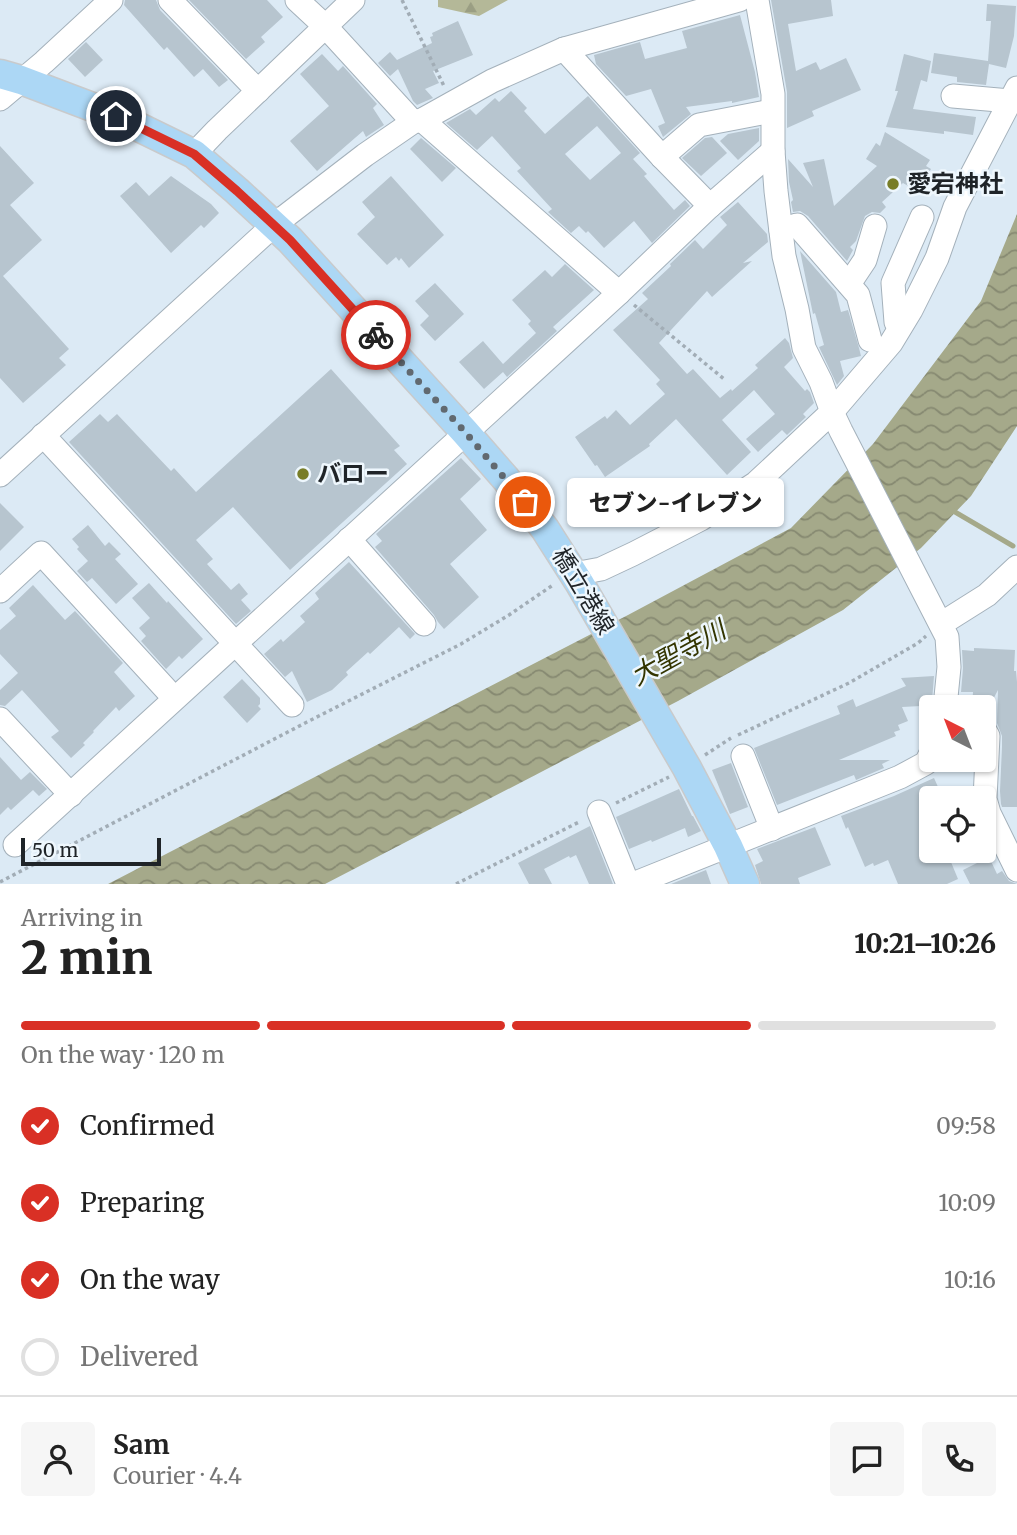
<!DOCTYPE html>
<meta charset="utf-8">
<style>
body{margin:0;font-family:Merriweather,"Noto Sans JP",serif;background:#f6f6f6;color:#222;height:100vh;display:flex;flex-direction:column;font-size:26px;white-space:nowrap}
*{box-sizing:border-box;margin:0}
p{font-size:23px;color:#767676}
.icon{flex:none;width:38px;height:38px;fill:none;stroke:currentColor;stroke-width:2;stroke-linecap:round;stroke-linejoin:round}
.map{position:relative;height:884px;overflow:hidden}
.side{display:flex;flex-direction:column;background:#fff;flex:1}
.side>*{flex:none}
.needle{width:46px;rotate:318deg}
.tools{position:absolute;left:919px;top:695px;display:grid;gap:14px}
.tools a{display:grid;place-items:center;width:77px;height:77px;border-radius:7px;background:#fff;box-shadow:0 2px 5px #0004;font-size:35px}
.scale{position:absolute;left:21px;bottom:18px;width:140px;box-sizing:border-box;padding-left:7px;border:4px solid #1f2428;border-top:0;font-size:19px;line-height:24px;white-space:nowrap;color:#1f2428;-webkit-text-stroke:5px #eef7fd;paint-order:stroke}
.pin{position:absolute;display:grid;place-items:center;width:60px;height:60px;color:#fff;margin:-30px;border:4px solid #fff;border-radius:50%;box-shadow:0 2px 7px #0007}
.courier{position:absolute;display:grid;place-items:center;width:70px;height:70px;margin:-35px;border:5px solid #d93025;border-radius:50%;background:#fff;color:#222;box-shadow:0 2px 9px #0007}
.bubble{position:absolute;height:49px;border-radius:7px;background:#fff;box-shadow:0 2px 5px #0004;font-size:23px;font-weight:800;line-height:49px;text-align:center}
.head em{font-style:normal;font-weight:800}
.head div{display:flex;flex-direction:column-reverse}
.head{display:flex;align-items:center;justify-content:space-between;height:119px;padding:0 21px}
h1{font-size:46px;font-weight:800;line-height:52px}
.bar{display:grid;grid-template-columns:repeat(4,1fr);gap:10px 7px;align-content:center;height:84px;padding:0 21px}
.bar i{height:9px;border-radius:5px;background:#e0e0e0}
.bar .current{background:#d93025}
.bar p{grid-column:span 4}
.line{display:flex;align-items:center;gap:18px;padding:0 21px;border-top:2px solid #e0e0e0}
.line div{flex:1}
.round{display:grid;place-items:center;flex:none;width:74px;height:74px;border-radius:7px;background:#f6f6f6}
ol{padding:0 21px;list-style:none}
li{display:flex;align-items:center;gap:21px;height:77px}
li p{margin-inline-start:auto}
li .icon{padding:7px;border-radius:50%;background:#d93025;color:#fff;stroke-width:4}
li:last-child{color:#767676}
li i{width:38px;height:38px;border:4px solid #e0e0e0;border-radius:50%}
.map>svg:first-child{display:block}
</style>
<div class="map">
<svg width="1017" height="884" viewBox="0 0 1017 884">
<defs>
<pattern id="forest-firs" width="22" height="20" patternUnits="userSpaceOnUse" patternTransform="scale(1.75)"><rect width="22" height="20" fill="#b4b898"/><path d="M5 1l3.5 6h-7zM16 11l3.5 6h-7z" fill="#9a9e83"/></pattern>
<pattern id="water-waves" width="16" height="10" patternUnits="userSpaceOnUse" patternTransform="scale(1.75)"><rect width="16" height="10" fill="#a5a98a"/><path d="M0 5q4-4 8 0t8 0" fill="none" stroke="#868971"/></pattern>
</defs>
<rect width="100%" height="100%" fill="#dceaf5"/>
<path fill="url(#forest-firs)" d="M438,0H508L479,16L438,7Z"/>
<path fill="url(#water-waves)" d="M1017,214V426L971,496L921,548L843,610L678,701L325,884H108L628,615L791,528L873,444L981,301Z"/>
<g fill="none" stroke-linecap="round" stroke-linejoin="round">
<path stroke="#a5a98a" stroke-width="5" d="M950,509L1013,546"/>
</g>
<g fill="#b7c5cf" fill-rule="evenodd">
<path d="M125,0H156L160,10L228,80L219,87L203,69L194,77L167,47L164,50L124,5Z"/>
<path d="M189,0H267L283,17L261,37L265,42L246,59Z"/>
<path d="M771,0H831L833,16L788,24L796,71L816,62L820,70L846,58L861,90L812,111L814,116L787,128V92Z"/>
<path d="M987,4L1016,6L1014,36L1006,68L989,64L986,85L957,82V77L931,73L934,53L988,61L991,21H986Z"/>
<path d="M740,15L755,72L759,97L732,103V101L686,107L691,114L663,137L658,126L665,123L651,89L626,96L596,64L594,55L640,42L645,59L687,48L682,31Z"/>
<path d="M458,21L473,55L433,71L439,83L425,89L433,98L417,105L413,101L398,69L390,76L378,63L390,52L397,60L432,43L430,37L433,36L432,33Z"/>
<path d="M86,42L103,60L85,77L68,59Z"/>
<path d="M322,54L338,71L343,66L377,104L373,108L384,125L366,137L363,131L317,171L290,141L329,106L300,74Z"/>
<path d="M904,54L931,61L927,82L921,80L913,109L976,117L973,135L944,131V134L886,127L898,91H895Z"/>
<path d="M511,91L527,108L524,111L545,134L588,96L640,153L633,159L647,174L644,176L674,210L685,200L690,206L652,243L634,221L604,248L588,231L586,233L579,226L571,233L548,212L552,209L517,171L521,168L492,136L477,150L446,123L470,109L476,115L495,98L499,102ZM597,126L621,153L590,180L565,154Z"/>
<path d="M759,128V141L738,160L720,141L728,134Z"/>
<path d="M885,132L930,160L926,166L931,169L923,182L916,178L910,187L903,183L882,202L886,207L880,213L872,212L865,216L856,241L850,247L853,250L847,261L808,216L800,211L793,212L791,202L793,200L789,182L788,159L813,187L803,163L824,159L834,206L877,166L866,159L876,143L880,146Z"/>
<path d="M712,137L727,153L701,176L682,158L705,138Z"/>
<path d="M421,138L456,168L442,182L410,149Z"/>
<path d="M0,146L34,183L10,205L42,240L3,276L69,349L59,358L66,365L23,403L0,378Z"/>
<path d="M171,176L211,204L219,213L204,228L201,225L171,253L120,196L136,182L149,196Z"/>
<path d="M391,176L444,235L409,268L401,258L399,261L396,257L387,265L357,234L375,217L362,202Z"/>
<path d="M738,202L767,234L768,242L743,263L752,261L712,297L707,291L659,343L687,374L693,369L720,398L731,389L732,391L758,368L755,365L785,338L789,343L793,358L784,367L805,391L807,389L810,392L814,403L803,414L806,417L787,435L782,430L758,452L746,439L775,414L754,390L722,420L751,452L727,475L676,419L649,444L650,446L605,477L597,465L595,466L575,437L605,416L607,419L616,410L630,425L665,394L656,384L660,380L613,330L648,299L642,293L671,266L670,264L695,240L703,249L727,225L720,217Z"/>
<path d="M800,251L836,292L841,312L848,310L859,348L861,356L840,361L844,376L837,385L819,347L824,345L815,313L813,314Z"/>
<path d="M565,264L594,290L553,327L557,331L507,377L503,372L484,389L459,362L483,341L503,364L536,333L528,324L531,321L512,300L545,270L552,277Z"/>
<path d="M435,283L464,314L435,341L420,325L429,316L415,301Z"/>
<path d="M331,369L400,446L394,450L407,464L290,570L233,507L196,540L213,559L207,564L231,590L239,583L248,594L241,600L251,611L236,624L69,442L100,414L108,422L117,414L171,471L174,468L196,492Z"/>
<path d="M461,458L481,479L460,499L487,530L450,564L479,597L444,629L438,622L434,615L375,547L382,541L376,534Z"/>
<path d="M0,503L24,527L0,551Z"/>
<path d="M88,525L105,546L109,542L121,554L115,559L138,584L116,604L92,578L87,582L77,571L88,561L77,549L79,547L72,539Z"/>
<path d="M349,562L415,634L410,639L399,627L370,654L368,652L346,672L348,675L332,690L307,702L292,671L285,677L264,654L281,639L283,642L305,622L300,616L319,599L315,593Z"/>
<path d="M149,583L167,603L168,601L203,639L182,659L179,656L166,669L141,641L146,636L139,628L150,618L132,598Z"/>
<path d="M33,585L65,620L75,611L123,663L114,672L135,696L119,711L116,707L93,731L94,732L83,743L85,745L71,758L51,737L59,731L22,690L5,706L0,705V690L18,673L0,654V630L16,616L9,608Z"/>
<path d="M974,648L1015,650L1014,671H1016L1017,682V807H1002L1001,804L1000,791L1002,747V736L997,723L998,690L989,707H972L973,692H961L963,668L962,650L974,651Z"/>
<path d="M934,676L932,701L921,702V706L902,707L908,721L898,725L900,730L894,732L896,736L839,760H890L882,764L884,768L856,780L854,775L777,805L754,748L840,714L837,706L853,699L856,707L906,686L901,678Z"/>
<path d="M242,679L260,698V704L258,706L261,709L247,723L223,697Z"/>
<path d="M0,757L21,780L30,772L47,789L39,796L33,790L11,810L8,807L0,815Z"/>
<path d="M731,763L748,807L730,814L712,770Z"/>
<path d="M934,778L943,798H931V850H946L958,879L947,884H898L888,860L874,866L873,863L865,867L848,827L846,829L841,816L894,796Z"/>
<path d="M679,789L692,816H693L701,831L688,837L685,828L652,842L651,840L629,849L616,817Z"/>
<path d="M590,826L613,884H589L576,855L570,858L569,856L544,869L552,884H529L518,863Z"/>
<path d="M815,827L831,865L798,878L800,884H761L755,865L763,861L757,849Z"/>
<path d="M989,857L997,874L1002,871L1009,881L1017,884H970L963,870Z"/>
<path d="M706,870L711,884H671Z"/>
</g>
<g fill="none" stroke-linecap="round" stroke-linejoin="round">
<defs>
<g id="minor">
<path d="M170,0L258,91"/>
<path d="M297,0L326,27L413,122"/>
<path d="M757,0L773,94V151L776,191L784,256L797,309L804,348L821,382L832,412L841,431L947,637L949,667L945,707"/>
<path d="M564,49L662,157L710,206"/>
<path d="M953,96L1010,101"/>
<path d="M0,99L44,62L111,0"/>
<path d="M422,120L619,293"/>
<path d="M194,154L217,130L353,0"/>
<path d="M662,157L699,125L772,111"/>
<path d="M781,230L797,225L858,295L870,340"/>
<path d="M849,284L865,260L875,226"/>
<path d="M896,322L893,283L922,217"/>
<path d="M43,435L292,705"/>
<path d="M0,475L274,225L365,155L413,122L422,120L492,81L564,49L739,0"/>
<path d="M349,539L424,624"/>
<path d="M574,574L601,569L633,554L701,519L756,483L832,412L891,343L911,310L937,258L955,207L1017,88"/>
<path d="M0,591L41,553L174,698"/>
<path d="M941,624L987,595L1017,567"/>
<path d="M0,719L71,795"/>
<path d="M984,729L988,736L985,799L989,813L1017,870"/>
<path d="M743,756L772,829"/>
<path d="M599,812L628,884"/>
<path d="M15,845L619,293L710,206L773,151"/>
<path d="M633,884L900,777L926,763L931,753"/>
</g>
<path id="major" d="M0,74L21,80L116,116L194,154L237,191L290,240L465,432L506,479L545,529L580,584L687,768L728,846L745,884"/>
</defs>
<use href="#minor" stroke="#a4b1bb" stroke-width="25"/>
<use href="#major" stroke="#c9cacb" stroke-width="31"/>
<g stroke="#a2adb6" stroke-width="3.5" stroke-dasharray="3.5 3.5" stroke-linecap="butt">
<path d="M402,0L444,86"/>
<path d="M932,180L942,188"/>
<path d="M634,305L724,379"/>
<path d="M738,735L849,683L918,643L926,636"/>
<path d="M705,755L731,738"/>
<path d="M616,803L669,777"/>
<path d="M0,882L307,722L461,644L509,615L553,585"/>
<path d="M456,884L581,821"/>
</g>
<use href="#minor" stroke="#fff" stroke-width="23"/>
<use href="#major" stroke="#acd7f5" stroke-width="28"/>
</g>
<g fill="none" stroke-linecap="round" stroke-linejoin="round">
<path stroke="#616970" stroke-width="7" stroke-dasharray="0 12.6" d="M376,335L465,432L525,502"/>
<path stroke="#d93025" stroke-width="9" d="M116,116L194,154L237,191L290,240L376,335"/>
</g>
<g fill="#787d27" stroke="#eef7fd" stroke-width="2.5">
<circle cx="893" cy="184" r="7"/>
<circle cx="303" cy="474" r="7"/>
</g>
<g text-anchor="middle" stroke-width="5" stroke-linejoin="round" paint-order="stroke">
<g font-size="24" font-weight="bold" fill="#1f2428" stroke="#eef7fd" text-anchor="start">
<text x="907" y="192">愛宕神社</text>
<text x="317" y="482">バロー</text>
</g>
<g font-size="24" fill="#1f2428" stroke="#eef7fd">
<text transform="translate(583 591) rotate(59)" y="8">橋立港線</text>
</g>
<g font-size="26" font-style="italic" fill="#333500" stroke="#eef7fd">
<text transform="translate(678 653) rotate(-29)" y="9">大聖寺川</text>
</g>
</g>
</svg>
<div class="tools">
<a><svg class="needle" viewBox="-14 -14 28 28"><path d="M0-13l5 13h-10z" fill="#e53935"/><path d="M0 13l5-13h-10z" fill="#767676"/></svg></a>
<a><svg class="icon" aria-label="locate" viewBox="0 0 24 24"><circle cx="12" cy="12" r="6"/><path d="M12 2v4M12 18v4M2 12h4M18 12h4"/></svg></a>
</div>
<div class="scale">50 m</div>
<div class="pin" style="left:525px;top:502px;background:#ea580c"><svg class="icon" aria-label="bag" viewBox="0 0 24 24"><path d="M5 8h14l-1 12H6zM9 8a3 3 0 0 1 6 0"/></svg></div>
<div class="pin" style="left:116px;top:116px;background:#1f2937"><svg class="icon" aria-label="home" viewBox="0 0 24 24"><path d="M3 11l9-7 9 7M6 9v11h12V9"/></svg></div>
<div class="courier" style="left:376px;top:335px"><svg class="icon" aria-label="bike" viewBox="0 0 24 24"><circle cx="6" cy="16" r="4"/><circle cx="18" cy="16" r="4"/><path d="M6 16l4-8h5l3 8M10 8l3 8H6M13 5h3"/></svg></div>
<div class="bubble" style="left:567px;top:478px;width:217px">セブン-イレブン</div>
</div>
<section class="side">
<div class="head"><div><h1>2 min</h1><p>Arriving in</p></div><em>10:21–10:26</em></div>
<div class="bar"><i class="current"></i><i class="current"></i><i class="current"></i><i></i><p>On the way · 120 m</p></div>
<ol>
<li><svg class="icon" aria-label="check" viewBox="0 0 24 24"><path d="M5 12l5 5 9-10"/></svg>Confirmed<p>09:58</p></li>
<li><svg class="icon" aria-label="check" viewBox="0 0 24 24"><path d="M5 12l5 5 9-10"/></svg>Preparing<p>10:09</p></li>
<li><svg class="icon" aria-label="check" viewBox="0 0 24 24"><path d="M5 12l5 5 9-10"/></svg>On the way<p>10:16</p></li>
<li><i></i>Delivered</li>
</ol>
<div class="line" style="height:126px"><a class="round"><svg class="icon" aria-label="person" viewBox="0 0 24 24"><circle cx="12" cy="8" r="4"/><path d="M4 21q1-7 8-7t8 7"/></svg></a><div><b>Sam</b><p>Courier · 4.4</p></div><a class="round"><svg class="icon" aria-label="chat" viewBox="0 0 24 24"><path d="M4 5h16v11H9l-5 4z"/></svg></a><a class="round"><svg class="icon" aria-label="phone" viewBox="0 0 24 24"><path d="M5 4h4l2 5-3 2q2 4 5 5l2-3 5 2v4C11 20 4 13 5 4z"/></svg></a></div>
</section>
